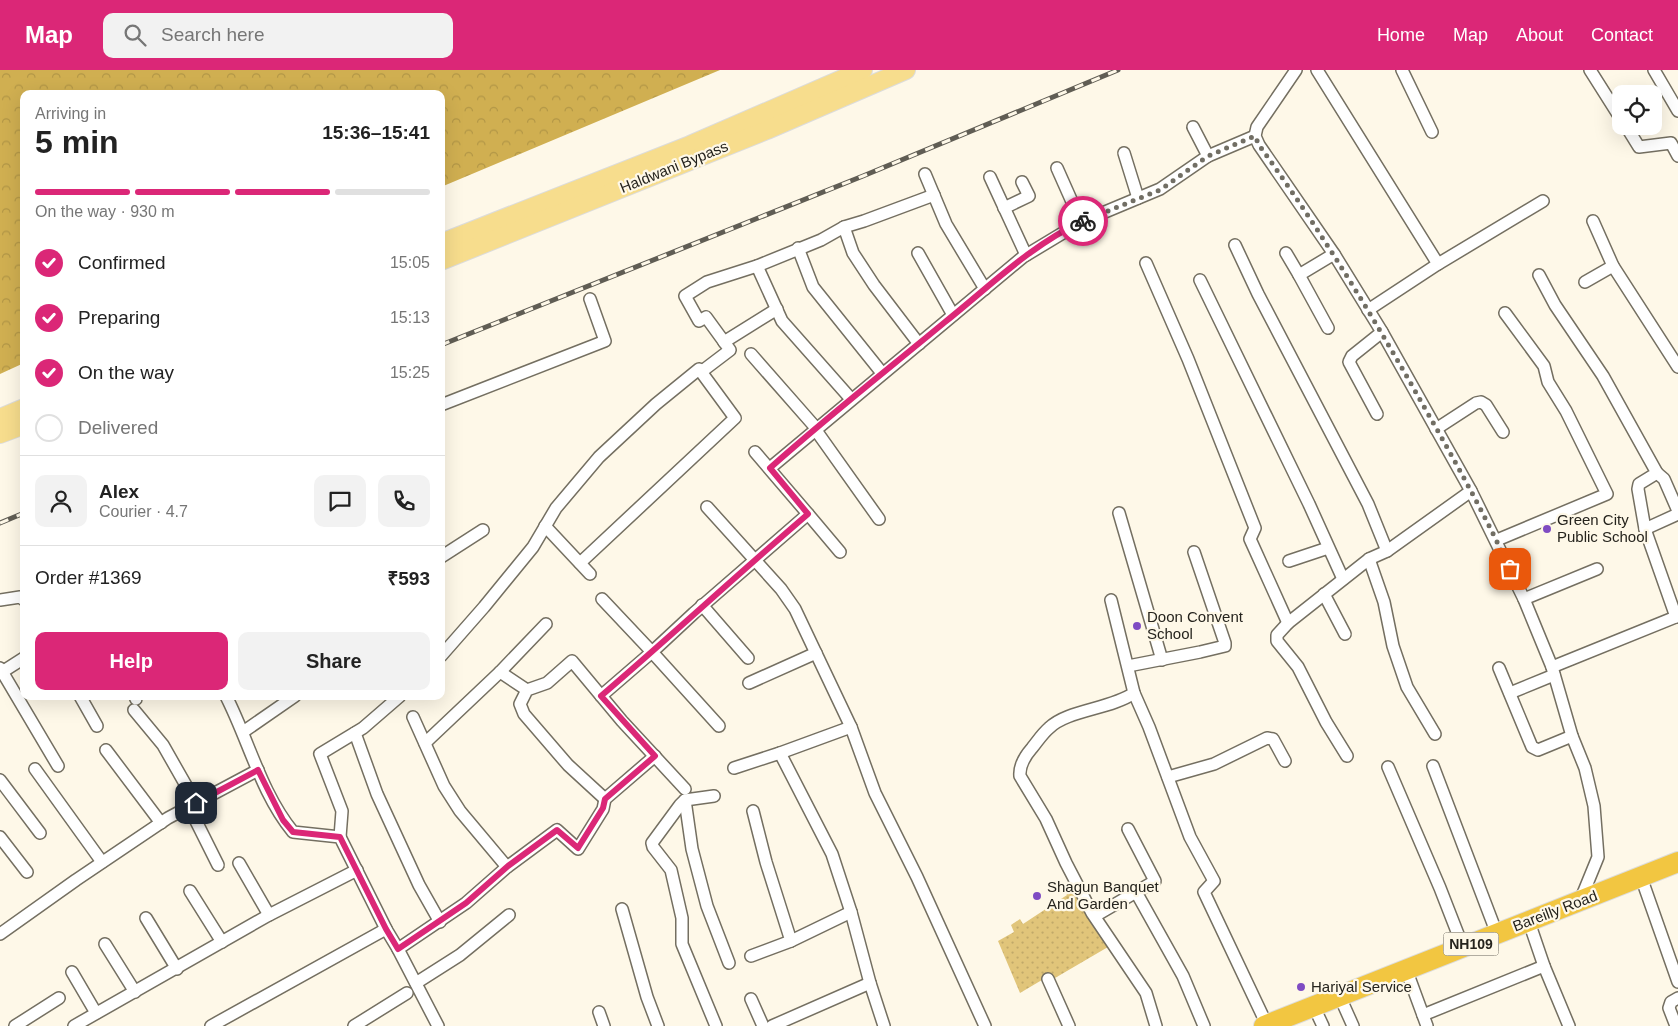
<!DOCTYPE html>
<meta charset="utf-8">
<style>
body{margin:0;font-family:Helvetica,sans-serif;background:#f2f2f2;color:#222;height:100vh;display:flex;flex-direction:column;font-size:19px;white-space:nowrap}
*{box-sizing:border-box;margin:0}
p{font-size:16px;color:#767676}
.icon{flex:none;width:28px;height:28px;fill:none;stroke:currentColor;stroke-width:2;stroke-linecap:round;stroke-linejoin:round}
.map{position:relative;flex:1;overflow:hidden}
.side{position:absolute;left:20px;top:20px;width:425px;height:610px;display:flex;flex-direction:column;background:#fff;border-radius:10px;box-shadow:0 5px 20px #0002}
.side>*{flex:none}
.tools{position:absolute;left:1612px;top:15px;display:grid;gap:10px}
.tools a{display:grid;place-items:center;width:50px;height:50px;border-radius:10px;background:#fff;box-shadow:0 5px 20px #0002;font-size:25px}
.pin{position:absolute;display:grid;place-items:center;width:42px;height:42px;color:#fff;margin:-21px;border-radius:10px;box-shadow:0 2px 8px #0006}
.courier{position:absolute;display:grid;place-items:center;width:50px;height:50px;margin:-25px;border:4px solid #db2777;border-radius:50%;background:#fff;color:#222;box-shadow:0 1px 6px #0007}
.summary em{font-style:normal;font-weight:600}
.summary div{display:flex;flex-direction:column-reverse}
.summary{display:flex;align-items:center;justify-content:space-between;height:85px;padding:0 15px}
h1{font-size:32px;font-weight:600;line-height:38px}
.bar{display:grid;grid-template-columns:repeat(4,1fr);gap:8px 5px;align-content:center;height:60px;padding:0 15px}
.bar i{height:6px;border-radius:4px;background:#e0e0e0}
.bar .on{background:#db2777}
.bar p{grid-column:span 4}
.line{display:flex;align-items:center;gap:12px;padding:0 15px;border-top:1px solid #e0e0e0}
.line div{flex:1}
.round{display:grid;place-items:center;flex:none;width:52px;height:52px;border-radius:10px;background:#f2f2f2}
ol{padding:0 15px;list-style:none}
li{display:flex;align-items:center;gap:15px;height:55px}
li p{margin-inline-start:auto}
li .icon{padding:5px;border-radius:50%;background:#db2777;color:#fff;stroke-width:4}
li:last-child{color:#767676}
li i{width:28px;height:28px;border:2px solid #e0e0e0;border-radius:50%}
.cta{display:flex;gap:10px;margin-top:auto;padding:10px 15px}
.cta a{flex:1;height:58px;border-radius:10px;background:#db2777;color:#fff;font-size:20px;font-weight:600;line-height:58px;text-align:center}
.cta a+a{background:#f2f2f2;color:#222}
header{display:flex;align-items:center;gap:30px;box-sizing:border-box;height:70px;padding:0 25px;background:#db2777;color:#fff}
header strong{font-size:24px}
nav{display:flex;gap:28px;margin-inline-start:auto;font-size:18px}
.search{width:350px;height:45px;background:#f2f2f2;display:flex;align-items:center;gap:12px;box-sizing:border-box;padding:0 18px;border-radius:10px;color:#767676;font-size:19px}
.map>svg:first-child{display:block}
</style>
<header>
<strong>Map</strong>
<div class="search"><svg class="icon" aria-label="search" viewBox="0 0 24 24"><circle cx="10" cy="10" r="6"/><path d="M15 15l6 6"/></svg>Search here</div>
<nav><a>Home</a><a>Map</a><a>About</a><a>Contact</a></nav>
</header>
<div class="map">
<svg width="1678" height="956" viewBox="0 0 1678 956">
<defs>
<pattern id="grass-dots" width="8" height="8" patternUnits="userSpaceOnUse" patternTransform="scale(1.25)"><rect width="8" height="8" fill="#e1c57a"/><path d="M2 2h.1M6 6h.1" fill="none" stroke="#c1a969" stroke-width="1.8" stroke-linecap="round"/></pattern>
<pattern id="forest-crowns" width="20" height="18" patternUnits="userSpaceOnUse" patternTransform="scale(1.25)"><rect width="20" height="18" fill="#d0af51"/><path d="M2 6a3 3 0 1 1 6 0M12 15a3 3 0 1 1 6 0" fill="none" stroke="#b29646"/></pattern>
</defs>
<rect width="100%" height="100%" fill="#fef8e8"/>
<path fill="url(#grass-dots)" d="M1070,811L1108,877L1055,908L1052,904L1020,923L998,871L1014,862L1011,855L1020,849L1023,854L1067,825L1062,816Z"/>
<path fill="url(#forest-crowns)" d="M0,0H720L441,117V24H24V293L0,304Z"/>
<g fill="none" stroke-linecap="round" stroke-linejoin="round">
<defs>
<g id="street">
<path d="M1296,0L1257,57L1255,66L1259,75L1334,184L1382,262L1471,421L1524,529L1552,597L1572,666L1585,698L1594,736L1598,787L1580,831"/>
<path d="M1317,0L1438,194L1368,240"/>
<path d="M1402,0L1432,62"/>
<path d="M1590,0L1621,49"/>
<path d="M1654,0L1678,41"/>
<path d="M1626,56L1639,77L1671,73L1678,86"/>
<path d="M1193,57L1208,86"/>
<path d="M1124,83L1138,128"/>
<path d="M1057,98L1081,152"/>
<path d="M925,104L946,154L985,219"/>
<path d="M990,107L1026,185"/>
<path d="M1004,138L1029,126L1022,112"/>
<path d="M1593,151L1613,196L1678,297"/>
<path d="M844,157L853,183L874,215L919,274"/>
<path d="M1235,175L1258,224L1368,434L1387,481"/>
<path d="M798,178L813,217L882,303"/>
<path d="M918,183L953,245"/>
<path d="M1286,183L1299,205"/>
<path d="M1146,193L1188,289L1255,458L1250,469L1288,553"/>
<path d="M1438,194L1543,131"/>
<path d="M757,196L782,251L851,329"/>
<path d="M1539,205L1555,235L1603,306L1657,403L1639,414L1638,419L1645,459L1676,547"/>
<path d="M1200,210L1309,434L1343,509"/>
<path d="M1585,212L1613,196"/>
<path d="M1328,258L1299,205L1334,184"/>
<path d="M724,272L777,239"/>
<path d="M751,284L816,358"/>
<path d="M701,302L730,280L706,247L699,251L685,226L707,212L757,196L821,170L844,157L864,151L934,125"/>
<path d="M441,335L605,271L590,229"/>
<path d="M1377,344L1349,292L1352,286L1382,262"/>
<path d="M815,359L879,449"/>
<path d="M1436,359L1476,333L1481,332L1486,335L1503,362"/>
<path d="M770,398L1023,187L1081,152L1160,119L1208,86L1255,66"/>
<path d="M1657,403L1664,409L1678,441"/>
<path d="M707,437L781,519L795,539L851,657L875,723L917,807L985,956"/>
<path d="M1119,443L1162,590"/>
<path d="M808,444L840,482"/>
<path d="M545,456L590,504"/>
<path d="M1645,459L1678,444"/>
<path d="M1497,470L1607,424L1566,341L1548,312L1544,296L1505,243"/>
<path d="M441,487L483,460"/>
<path d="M1369,489L1384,532L1393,576L1407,617L1435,664"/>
<path d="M1289,491L1328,478"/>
<path d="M1324,524L1345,564"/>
<path d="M1524,529L1597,499"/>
<path d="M0,530L20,527L24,530"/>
<path d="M1111,530L1134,623L1149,657L1190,767L1214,811L1204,822L1267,955"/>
<path d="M702,535L748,588"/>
<path d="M441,586L484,537L533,477L556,438L599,387L656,334L699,299L735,348L580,493"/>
<path d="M1128,596L1200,582L1225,576V573L1194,482"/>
<path d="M1552,597L1678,546"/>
<path d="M0,598L58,696"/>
<path d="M1499,598L1532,677L1538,680L1572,666"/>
<path d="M2,602L24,588"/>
<path d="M500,602L527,620"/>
<path d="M749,613L816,583"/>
<path d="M1134,623C1111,639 1067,640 1049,658C1042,664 1037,672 1032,678C1025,686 1019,695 1020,706L1046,749L1066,793L1092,843L1146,923L1156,956"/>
<path d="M1510,623L1554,605"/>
<path d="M80,626L97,656"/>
<path d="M135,626L136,629"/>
<path d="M226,626C249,671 261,723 293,762L340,767L386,859L398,879L438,956"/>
<path d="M601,626L652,582L602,529"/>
<path d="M134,640L163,675L196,733"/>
<path d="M413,647L444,716L460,741L507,797"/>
<path d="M719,656L652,582L694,543L808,444L755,382"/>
<path d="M243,662L295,626"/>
<path d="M355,663L377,724L419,815L440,852"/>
<path d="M425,673L500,602L546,554"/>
<path d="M106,680L161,753"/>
<path d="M780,683L851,657"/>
<path d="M1347,686L1326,652L1298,597L1277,571V565L1288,553L1369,489L1387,481L1471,421"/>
<path d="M1433,696L1497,864"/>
<path d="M1388,697L1440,818L1463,877"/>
<path d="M734,698L780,683L832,784L851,842L870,913L884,956"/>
<path d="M35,699L102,792"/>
<path d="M1168,707L1214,694L1267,668L1273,669L1285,691"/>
<path d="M0,710L40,763"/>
<path d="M714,726L685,730L680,735L652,773L653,777L671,800L682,848V874L716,956"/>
<path d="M605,729L568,695L524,644L520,634L527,620L547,613L572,591L622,651L685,719"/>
<path d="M685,730L692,779L707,836L729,893"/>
<path d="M189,737L218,795"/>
<path d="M753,741L766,792L791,871"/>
<path d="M0,767L27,802"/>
<path d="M340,767L342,741L320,684L363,658L400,626"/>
<path d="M239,793L269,845"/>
<path d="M1641,807L1678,912"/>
<path d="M190,821L222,872"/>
<path d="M1136,822L1183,906L1204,956"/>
<path d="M622,839L647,927L658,956"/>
<path d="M1095,846L1155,811L1128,759"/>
<path d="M146,848L177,899"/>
<path d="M1529,852L1544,896L1569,956"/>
<path d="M0,864L76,810L168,748L258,700"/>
<path d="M105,874L135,922"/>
<path d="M398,879L466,833L507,797L557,760L578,779L603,739L605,729L655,686"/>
<path d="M751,886L791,871L851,842"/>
<path d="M1406,899L1427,956"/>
<path d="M72,902L96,943"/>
<path d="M1048,909L1069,956"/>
<path d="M416,913L460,885L509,845"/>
<path d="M1340,927L1353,956"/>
<path d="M751,929L763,956"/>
<path d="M1314,937L1323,956"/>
<path d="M599,942L604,956"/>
<path d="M1423,945L1544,896"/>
<path d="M15,956L59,928"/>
<path d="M74,956L269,845L357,800"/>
<path d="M211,956L386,859"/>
<path d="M354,956L407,923"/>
<path d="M772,956L870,913"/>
<path d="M1676,956L1669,938L1671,932L1678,928"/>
</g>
<g id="primary">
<path d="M441,173L690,75L863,0"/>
<path d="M441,191L767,60L906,0"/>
<path d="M0,348L24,338"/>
<path d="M0,364L24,355"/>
</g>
<path id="highway" d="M1264,956L1678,792"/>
</defs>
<use href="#street" stroke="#746f61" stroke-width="14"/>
<use href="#primary" stroke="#dcdcdb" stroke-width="20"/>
<use href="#highway" stroke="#dcdcdb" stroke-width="22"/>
<use href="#street" stroke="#fff" stroke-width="11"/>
<use href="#primary" stroke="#f7dd8d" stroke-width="18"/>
<use href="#highway" stroke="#f2c641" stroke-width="20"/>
<defs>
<g id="rail">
<path d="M441,275L863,106L1118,0"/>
<path d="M0,453L24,443"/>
</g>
</defs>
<use href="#rail" stroke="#605d54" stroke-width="5"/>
<use href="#rail" stroke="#fef8e8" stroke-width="3" stroke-dasharray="9" stroke-linecap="butt"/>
</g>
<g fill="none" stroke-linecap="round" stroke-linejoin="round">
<path stroke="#716e64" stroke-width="5" stroke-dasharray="0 9" d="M1083,151L1160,120L1208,86L1255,66L1259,75C1319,158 1373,246 1423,335C1454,389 1484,443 1510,499"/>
<path stroke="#db2777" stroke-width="6" d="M196,733L258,700L283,750L293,762L340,767L386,859L398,879L466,833L508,796L557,760L578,778L603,738L605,729L655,686L601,626C671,566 738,504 808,444L770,398C827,347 887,300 945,252C990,216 1031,175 1083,151"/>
</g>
<g fill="#7f4cc3" stroke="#fef8e8" stroke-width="2">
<circle cx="1547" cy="459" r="5"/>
<circle cx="1137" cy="556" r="5"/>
<circle cx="1037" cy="826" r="5"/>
<circle cx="1301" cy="917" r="5"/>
</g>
<g text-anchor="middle" stroke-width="4.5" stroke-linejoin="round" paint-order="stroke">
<rect fill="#fef8e8" stroke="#66635a" stroke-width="1" x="1443.5" y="862.5" width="55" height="23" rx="4"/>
<g font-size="14" font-weight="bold" fill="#25231d">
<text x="1471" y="879">NH109</text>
</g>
<g font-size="15" fill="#25231d" stroke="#fef8e8">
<text transform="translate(674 97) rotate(-22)" y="5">Haldwani Bypass</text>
<text transform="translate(1555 841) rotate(-21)" y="5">Bareilly Road</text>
</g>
<g font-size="15" fill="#25231d" stroke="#fef8e8" text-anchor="start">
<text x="1557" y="455">Green City<tspan x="1557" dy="17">Public School</tspan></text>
<text x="1147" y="552">Doon Convent<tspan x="1147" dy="17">School</tspan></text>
<text x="1047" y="822">Shagun Banquet<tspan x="1047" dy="17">And Garden</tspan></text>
<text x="1311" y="922">Hariyal Service</text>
</g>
</g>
</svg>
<div class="tools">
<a><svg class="icon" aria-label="locate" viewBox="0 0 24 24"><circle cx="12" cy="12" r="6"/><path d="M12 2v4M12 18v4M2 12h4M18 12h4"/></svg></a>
</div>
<div class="pin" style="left:1510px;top:499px;background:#ea580c"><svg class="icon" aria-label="bag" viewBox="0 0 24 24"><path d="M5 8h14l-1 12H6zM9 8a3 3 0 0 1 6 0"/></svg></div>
<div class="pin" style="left:196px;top:733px;background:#1f2937"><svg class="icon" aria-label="home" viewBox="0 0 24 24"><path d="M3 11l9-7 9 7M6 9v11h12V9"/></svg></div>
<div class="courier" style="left:1083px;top:151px"><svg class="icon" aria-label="bike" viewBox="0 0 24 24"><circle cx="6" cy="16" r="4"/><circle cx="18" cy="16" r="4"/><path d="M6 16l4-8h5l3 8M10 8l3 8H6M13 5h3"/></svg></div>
<section class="side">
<div class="summary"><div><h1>5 min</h1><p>Arriving in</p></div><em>15:36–15:41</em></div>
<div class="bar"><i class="on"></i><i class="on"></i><i class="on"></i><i></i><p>On the way · 930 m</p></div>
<ol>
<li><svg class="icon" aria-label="check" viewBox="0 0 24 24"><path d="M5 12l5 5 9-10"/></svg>Confirmed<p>15:05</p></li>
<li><svg class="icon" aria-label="check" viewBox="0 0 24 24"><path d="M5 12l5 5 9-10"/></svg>Preparing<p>15:13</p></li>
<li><svg class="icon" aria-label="check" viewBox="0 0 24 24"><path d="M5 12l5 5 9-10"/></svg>On the way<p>15:25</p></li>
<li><i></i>Delivered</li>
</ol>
<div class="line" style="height:90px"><a class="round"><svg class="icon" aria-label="person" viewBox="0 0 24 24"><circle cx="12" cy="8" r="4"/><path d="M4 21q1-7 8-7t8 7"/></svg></a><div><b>Alex</b><p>Courier · 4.7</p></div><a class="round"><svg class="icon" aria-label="chat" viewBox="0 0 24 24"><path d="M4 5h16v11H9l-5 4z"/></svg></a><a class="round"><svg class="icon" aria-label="phone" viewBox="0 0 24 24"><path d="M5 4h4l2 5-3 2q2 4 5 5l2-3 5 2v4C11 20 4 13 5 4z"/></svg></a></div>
<div class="line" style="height:65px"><div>Order #1369</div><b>₹593</b></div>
<div class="cta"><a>Help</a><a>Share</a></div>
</section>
</div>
